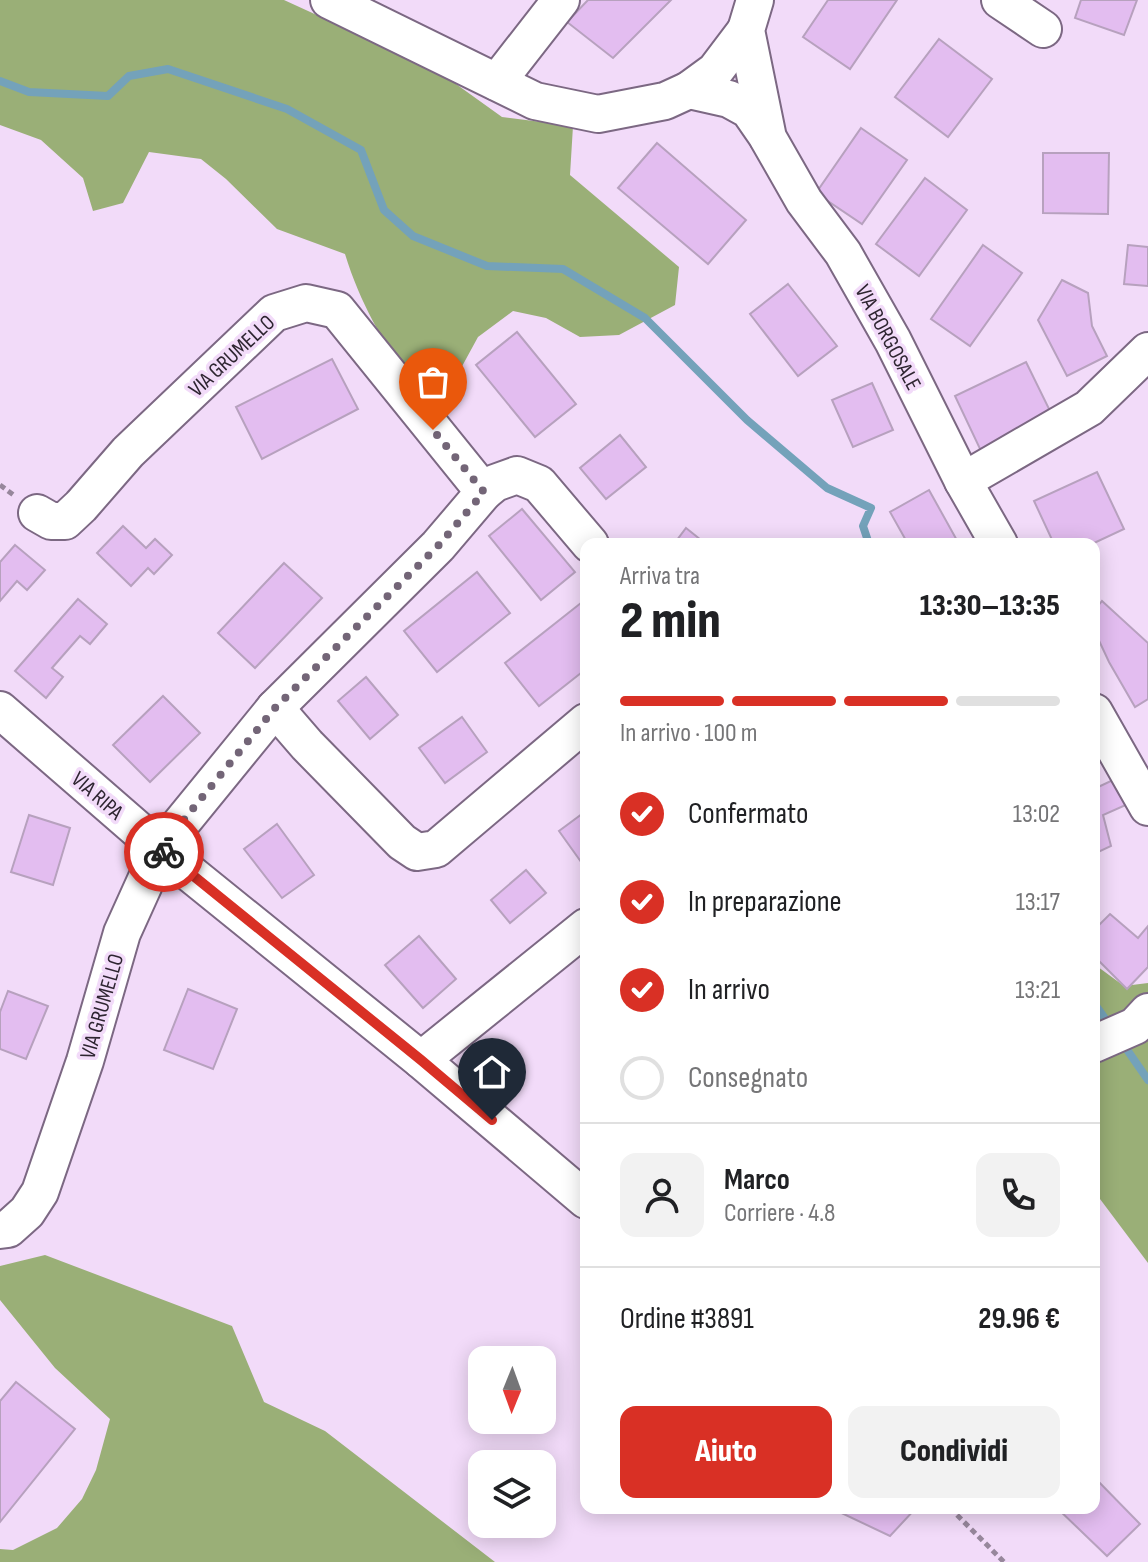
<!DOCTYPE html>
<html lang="it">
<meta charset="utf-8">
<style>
body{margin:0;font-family:"Sofia Sans Condensed",sans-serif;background:#f2f2f2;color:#202124;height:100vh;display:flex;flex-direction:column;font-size:30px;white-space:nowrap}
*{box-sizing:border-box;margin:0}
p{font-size:26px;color:#757577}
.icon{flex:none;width:44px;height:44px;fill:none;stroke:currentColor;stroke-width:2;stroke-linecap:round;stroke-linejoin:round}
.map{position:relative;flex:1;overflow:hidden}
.drawer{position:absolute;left:580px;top:538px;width:520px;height:976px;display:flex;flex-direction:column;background:#fff;border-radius:16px;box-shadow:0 4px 20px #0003}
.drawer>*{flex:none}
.needle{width:52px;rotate:181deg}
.buttons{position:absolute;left:468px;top:1346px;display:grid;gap:16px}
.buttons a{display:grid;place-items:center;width:88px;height:88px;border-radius:16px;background:#fff;box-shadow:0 4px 20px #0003;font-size:40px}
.pin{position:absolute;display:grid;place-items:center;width:68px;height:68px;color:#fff;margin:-82px -34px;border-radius:50% 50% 50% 0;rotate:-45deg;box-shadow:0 0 8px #0007}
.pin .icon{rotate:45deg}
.courier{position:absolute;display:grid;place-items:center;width:80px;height:80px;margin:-40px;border:6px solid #d93025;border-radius:50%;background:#fff;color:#222;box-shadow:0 2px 10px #0007}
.headline em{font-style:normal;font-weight:800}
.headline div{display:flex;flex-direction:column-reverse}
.headline{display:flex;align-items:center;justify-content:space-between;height:136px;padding:0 40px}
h1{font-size:52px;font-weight:800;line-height:60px}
.bar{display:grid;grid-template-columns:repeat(4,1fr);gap:12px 8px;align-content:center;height:96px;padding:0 40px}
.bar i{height:10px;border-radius:6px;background:#e0e0e0}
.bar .selected{background:#d93025}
.bar p{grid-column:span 4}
.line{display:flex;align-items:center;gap:20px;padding:0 40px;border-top:2px solid #e0e0e0}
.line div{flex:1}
.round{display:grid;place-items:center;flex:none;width:84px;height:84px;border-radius:16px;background:#f2f2f2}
ol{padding:0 40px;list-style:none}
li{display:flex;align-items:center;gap:24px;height:88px}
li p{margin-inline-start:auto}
li .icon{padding:8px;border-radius:50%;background:#d93025;color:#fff;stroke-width:4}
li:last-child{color:#757577}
li i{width:44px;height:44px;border:4px solid #e0e0e0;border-radius:50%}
.primary-button{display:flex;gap:16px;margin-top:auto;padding:16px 40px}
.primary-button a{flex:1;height:92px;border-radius:16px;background:#d93025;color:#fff;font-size:32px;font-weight:800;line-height:92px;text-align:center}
.primary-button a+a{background:#f2f2f2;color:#202124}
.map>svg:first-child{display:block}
</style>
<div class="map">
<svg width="1148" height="1562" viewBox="0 0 1148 1562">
<rect width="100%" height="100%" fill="#f2dbf9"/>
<g fill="#9aaf77">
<path d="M0,0H284L367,38L449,79L502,117L573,126L570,175L679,267L675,305L619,335L580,337L546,318L513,311L478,337L454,381L412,384C383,342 360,303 345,254L277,229L226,179L201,159L149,152L123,203L93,211L83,178L41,140L0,125Z"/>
<path d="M1094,964L1124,986L1148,983V1263L1094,1191Z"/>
<path d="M45,1255L232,1326L264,1402L325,1431L495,1562H0V1549L13,1550L57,1528L82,1499L96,1470L110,1419L55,1368L0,1300V1266Z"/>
</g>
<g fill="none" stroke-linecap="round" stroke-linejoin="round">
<g stroke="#74a2ba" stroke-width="8">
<path d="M0,81L29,92L108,96L129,76L168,69L287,109L361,150L384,210L413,236L487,266L563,269L645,318L747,420L827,488L871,508L863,526L869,544"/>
<path d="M1094,1003L1111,1027"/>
<path d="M1121,1041L1148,1080"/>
</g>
</g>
<g fill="#e3bdf0" stroke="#b7a1be" stroke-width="2">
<path d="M588,0H671L613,58L567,22Z"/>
<path d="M828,0H897L850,69L803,37Z"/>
<path d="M1081,0H1137L1124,35L1075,18Z"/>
<path d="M939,39L992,79L948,137L895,97Z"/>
<path d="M861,128L907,160L862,224L816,193Z"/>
<path d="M657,143L746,220L708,264L618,188Z"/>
<path d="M1043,153H1109L1108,214L1043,213Z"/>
<path d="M925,178L967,210L919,276L876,244Z"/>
<path d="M983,245L1022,273L970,346L931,319Z"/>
<path d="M1128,245L1148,247V286L1124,284Z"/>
<path d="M1062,280L1088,293L1092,326L1107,356L1067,376L1038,320Z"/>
<path d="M788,284L837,346L798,376L750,314Z"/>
<path d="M517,332L576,404L535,437L476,365Z"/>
<path d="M332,359L358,409L262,459L236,407Z"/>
<path d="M1026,362L1053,417L981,451L955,396Z"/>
<path d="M872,383L893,430L853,447L832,400Z"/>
<path d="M620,435L646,467L606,499L580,468Z"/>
<path d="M1097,472L1124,529L1092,544H1054L1034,501Z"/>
<path d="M929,490L959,544H908L890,512Z"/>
<path d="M522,509L575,572L541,600L489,536Z"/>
<path d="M123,526L146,548L155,539L172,555L154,574L148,568L131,586L97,553Z"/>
<path d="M686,528L706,544H674Z"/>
<path d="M15,545L45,570L27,590L17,581L0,601V562Z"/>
<path d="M284,563L322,598L255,668L218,633Z"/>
<path d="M477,572L510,613L437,672L404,631Z"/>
<path d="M78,599L107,624L90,644L80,636L52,668L63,677L46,698L15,671Z"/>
<path d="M586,599V669L539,706L505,663Z"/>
<path d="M1102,601L1148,643V699L1135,707L1109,662L1094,630V611Z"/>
<path d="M366,677L398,715L370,739L338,701Z"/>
<path d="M163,696L200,733L150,782L113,745Z"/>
<path d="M462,717L487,752L445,783L419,748Z"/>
<path d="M1115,779L1128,804L1103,815L1111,846L1094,854V789Z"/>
<path d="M586,811V865L584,866L559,831Z"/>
<path d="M29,815L70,828L53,885L11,872Z"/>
<path d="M277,824L314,875L282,898L244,849Z"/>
<path d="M526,870L546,893L510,923L491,900Z"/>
<path d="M1110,914L1138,938L1148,926V967L1127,989L1094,956V930Z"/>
<path d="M419,936L456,979L423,1008L385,965Z"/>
<path d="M188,989L237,1009L213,1069L164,1050Z"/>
<path d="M8,991L48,1006L26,1059L0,1049V1012Z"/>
<path d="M16,1382L75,1429L0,1522V1401Z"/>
<path d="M1094,1477L1140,1524L1107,1556L1057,1508H1094Z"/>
<path d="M831,1508H916L890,1536Z"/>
</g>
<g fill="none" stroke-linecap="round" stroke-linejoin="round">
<defs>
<g id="minor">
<path d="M329,0L535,101L598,114L665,101L689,90L715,71L746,30"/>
<path d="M755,0L746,30L768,138L804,201L843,253L893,341L963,481L999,544"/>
<path d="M1000,0L1043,29"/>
<path d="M497,82L561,0"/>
<path d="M689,90L729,99L749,110L767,136"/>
<path d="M963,481L1089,408L1148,351"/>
<path d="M484,492L495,483L517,475L539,484L590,544"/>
<path d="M275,708L307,745L402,842L417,852L436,849L586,722"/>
<path d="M0,710L160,849L421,1060L586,1200"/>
<path d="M1094,712L1148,807"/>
<path d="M1094,1044L1135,1026L1148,1012"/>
<path d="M421,1060L586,927"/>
<path d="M0,1230L8,1229L27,1212L40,1192L85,1061L122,933L160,849L275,708L438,546L484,492L337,310L306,303L274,313L128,452L81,506L65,521H51L37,513"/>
</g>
</defs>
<use href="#minor" stroke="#7c6883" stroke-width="40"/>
<g stroke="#97879c" stroke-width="5" stroke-dasharray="6 4" stroke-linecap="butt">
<path d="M0,485L15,496"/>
<path d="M950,1508L1004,1562"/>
</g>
<use href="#minor" stroke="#fff" stroke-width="36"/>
</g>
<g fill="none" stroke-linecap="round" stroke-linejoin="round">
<path stroke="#736577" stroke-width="8" stroke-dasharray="0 14.4" d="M164,852L160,849L275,708L438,546L484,492L433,430"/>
<path stroke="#d93025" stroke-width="10" d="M164,852L421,1060L492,1120"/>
</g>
<g text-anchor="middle" stroke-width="7" stroke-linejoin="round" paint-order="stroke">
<g font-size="22" fill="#2e2531" stroke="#f2dbf9">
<text transform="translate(889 337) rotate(62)" y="8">VIA BORGOSALE</text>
<text transform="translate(231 355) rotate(-43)" y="8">VIA GRUMELLO</text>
<text transform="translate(98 795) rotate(41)" y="8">VIA RIPA</text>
<text transform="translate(101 1006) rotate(-74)" y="8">VIA GRUMELLO</text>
</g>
</g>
</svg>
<div class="buttons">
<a><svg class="needle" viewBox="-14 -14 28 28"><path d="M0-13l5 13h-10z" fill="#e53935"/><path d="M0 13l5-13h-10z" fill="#757577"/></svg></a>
<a><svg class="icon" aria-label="layers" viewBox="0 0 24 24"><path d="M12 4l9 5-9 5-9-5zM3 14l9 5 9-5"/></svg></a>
</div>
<div class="pin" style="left:433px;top:430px;background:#ea580c"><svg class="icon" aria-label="bag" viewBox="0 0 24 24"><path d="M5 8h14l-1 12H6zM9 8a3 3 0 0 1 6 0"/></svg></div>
<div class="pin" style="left:492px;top:1120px;background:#1f2937"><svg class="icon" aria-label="home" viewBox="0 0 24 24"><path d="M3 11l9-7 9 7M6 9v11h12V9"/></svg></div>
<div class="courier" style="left:164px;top:852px"><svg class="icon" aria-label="bike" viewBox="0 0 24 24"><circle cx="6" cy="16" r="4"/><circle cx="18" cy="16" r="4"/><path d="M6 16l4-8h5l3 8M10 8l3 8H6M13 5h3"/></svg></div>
<section class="drawer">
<div class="headline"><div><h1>2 min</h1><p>Arriva tra</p></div><em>13:30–13:35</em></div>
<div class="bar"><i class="selected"></i><i class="selected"></i><i class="selected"></i><i></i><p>In arrivo · 100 m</p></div>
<ol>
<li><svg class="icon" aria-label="check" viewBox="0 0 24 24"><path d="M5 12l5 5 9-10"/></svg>Confermato<p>13:02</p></li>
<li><svg class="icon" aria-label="check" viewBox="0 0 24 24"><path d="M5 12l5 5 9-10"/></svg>In preparazione<p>13:17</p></li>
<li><svg class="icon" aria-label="check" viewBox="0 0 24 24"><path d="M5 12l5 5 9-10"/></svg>In arrivo<p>13:21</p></li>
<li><i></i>Consegnato</li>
</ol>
<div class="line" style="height:144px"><a class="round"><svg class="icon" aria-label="person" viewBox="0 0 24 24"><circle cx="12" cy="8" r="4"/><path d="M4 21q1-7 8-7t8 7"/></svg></a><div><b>Marco</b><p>Corriere · 4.8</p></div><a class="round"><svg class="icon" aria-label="phone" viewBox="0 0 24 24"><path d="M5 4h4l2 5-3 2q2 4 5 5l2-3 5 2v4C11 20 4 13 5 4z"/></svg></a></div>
<div class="line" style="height:104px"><div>Ordine #3891</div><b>29.96 €</b></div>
<div class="primary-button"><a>Aiuto</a><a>Condividi</a></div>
</section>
</div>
